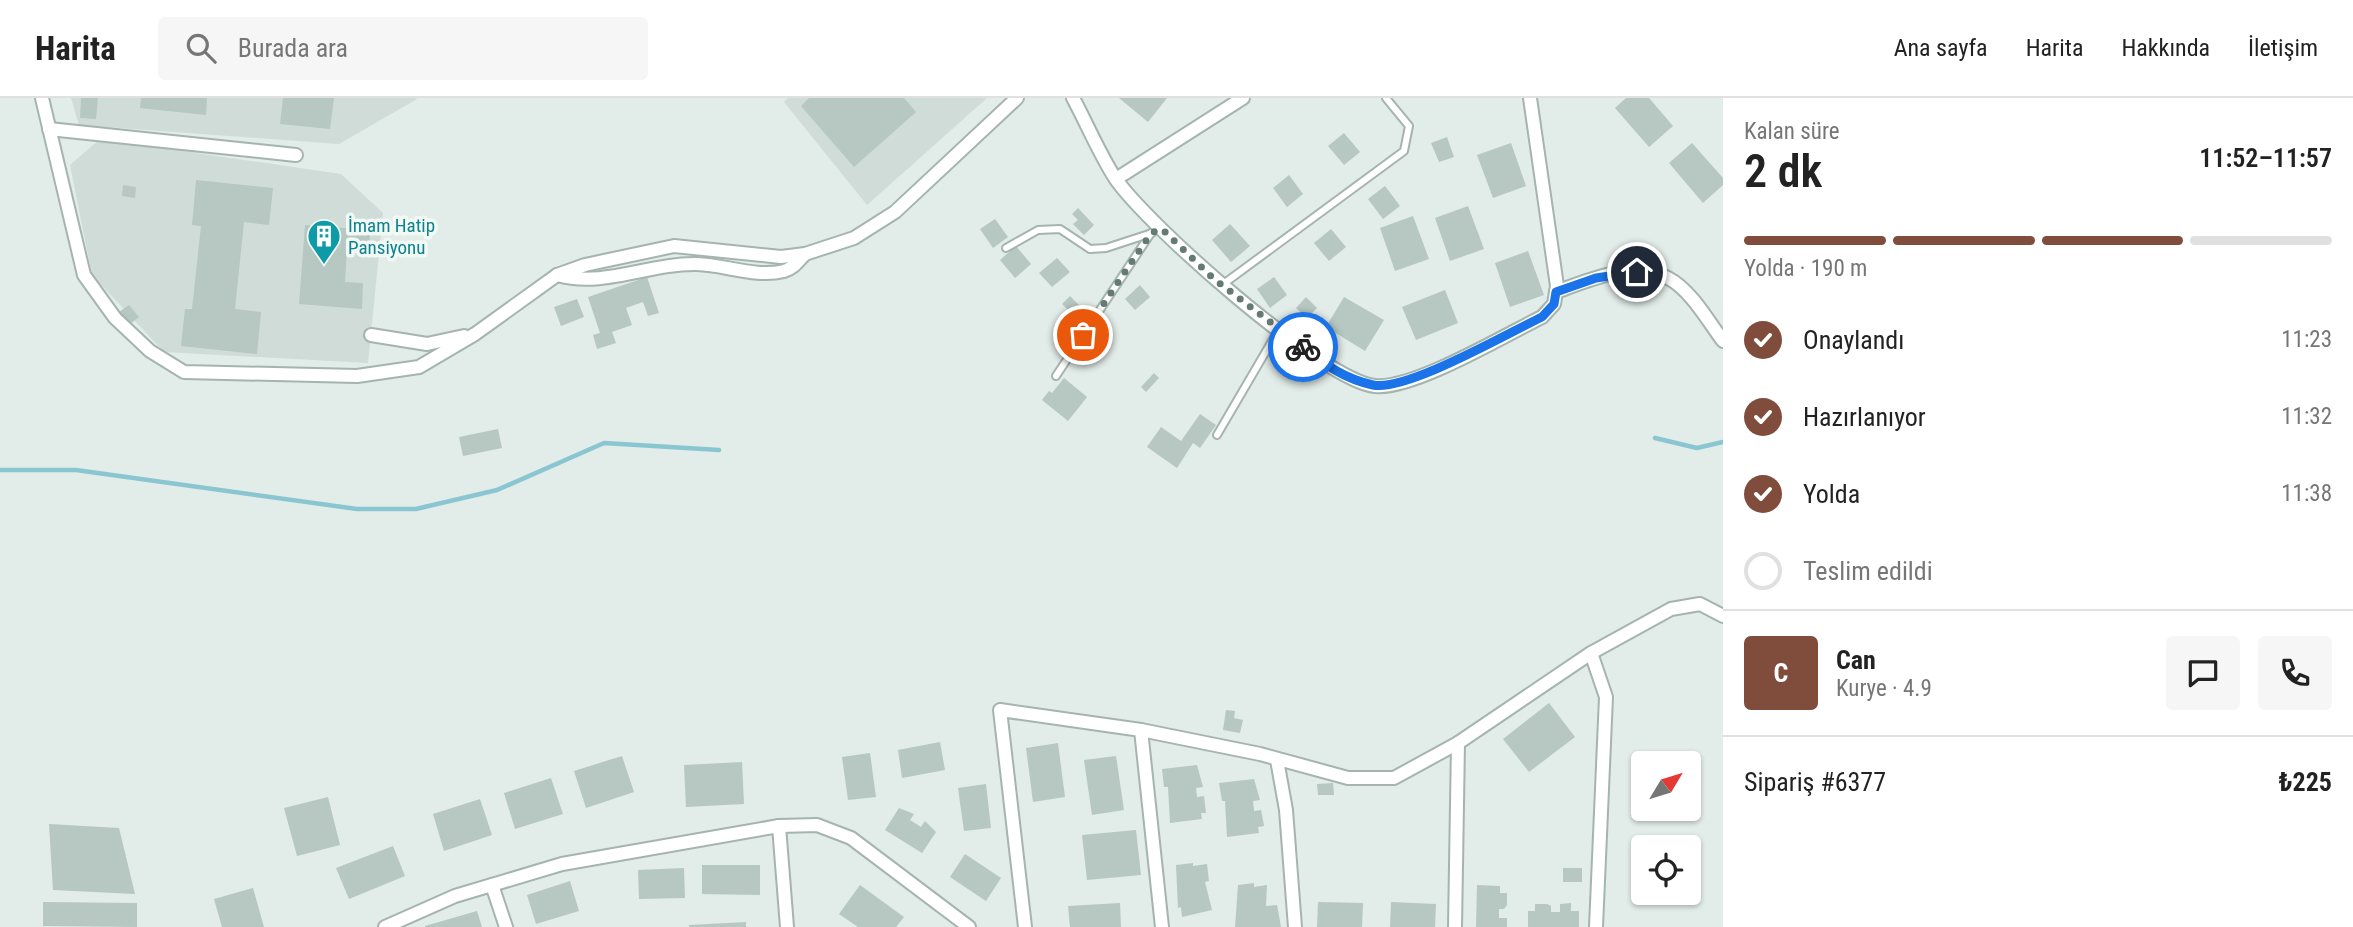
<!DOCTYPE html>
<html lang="tr">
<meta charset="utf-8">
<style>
body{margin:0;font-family:"Roboto Condensed",sans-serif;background:#f6f6f6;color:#222;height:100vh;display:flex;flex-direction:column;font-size:26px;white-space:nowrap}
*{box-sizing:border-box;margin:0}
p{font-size:23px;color:#767676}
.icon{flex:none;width:38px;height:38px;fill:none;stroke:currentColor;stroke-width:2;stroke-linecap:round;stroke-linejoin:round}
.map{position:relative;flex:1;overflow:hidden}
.panel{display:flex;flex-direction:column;background:#fff;width:630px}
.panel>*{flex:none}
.needle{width:46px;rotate:52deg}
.buttons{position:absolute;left:1631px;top:653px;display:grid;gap:14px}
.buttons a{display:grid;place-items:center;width:70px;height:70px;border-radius:7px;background:#fff;box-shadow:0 2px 5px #0004;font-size:35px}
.pin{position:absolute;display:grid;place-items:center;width:60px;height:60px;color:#fff;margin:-30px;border:4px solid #fff;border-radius:50%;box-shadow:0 2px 7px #0007}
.courier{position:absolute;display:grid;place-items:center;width:70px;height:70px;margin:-35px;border:5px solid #1a73e8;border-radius:50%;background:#fff;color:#222;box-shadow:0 2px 9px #0007}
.overview em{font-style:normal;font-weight:600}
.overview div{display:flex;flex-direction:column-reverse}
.overview{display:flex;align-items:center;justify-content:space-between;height:119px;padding:0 21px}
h1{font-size:46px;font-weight:600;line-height:52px}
.bar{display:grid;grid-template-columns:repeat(4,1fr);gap:10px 7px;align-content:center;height:84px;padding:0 21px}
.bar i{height:9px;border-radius:5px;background:#e0e0e0}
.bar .selected{background:#804c3b}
.bar p{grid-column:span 4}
.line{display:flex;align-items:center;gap:18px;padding:0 21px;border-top:2px solid #e0e0e0}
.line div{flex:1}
.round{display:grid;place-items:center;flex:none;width:74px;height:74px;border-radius:7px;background:#f6f6f6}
ol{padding:0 21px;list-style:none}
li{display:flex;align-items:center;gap:21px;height:77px}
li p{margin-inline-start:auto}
li .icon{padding:7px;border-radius:50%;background:#804c3b;color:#fff;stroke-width:4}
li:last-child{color:#767676}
li i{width:38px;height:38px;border:4px solid #e0e0e0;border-radius:50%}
header{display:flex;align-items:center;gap:42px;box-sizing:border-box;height:98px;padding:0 35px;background:#fff;border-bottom:2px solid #e0e0e0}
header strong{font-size:33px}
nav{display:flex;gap:38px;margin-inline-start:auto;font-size:24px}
.search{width:490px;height:63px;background:#f6f6f6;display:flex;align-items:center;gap:18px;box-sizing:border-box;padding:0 24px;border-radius:7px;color:#767676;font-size:26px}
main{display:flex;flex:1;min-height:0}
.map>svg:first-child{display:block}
</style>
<header>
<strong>Harita</strong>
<div class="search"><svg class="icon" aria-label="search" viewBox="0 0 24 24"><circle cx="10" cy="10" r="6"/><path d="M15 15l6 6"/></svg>Burada ara</div>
<nav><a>Ana sayfa</a><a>Harita</a><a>Hakkında</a><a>İletişim</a></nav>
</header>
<main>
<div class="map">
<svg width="1723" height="829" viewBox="0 0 1723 829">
<rect width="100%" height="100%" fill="#e2ece8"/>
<g fill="#d0dcd7">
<path d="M71,0H416L417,1L339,46L79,27Z"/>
<path d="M788,0H987L867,107L784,4Z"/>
<path d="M100,41L341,76L383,115L368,265L164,254L92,177L70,67Z"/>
</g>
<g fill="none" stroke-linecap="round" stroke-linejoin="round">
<g stroke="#89c6d2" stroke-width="4.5">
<path d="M1655,340L1697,350L1723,344"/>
<path d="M0,372H76L357,411H416L497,392L604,345L719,352"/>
</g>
</g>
<g fill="#b7c7c1">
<path d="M81,0H98L96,21L80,20Z"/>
<path d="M141,0H207L206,17L140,10Z"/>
<path d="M283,0H334L330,31L280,26Z"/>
<path d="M809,0H904L916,14L854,69L801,8Z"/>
<path d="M1119,0H1167L1148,24Z"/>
<path d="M1626,0H1649L1673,28L1649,49L1615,10Z"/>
<path d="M1344,35L1360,54L1344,67L1328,48Z"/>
<path d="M1447,39L1454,59L1439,64L1431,45Z"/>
<path d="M1511,45L1526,88L1493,100L1477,57Z"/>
<path d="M1692,45L1723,80V87L1703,105L1669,65Z"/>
<path d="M1289,77L1303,96L1287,109L1273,90Z"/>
<path d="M196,82L273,90L269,127L244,124L235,211L261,214L257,256L181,248L185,211H192L201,128L192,127Z"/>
<path d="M123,87L136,89L135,100L122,98Z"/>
<path d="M1385,88L1400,108L1383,121L1368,101Z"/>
<path d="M1468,108L1484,151L1450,163L1435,120Z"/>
<path d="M1078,110L1094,127L1084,137L1073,126L1078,122L1072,116Z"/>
<path d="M1413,118L1429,161L1395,173L1380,130Z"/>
<path d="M995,121L1008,139L993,150L980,131Z"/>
<path d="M1230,126L1250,148L1231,164L1212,142Z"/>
<path d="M305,127L370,132L369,153L347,151L345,184L363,185L362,211L299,206Z"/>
<path d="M1331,131L1346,149L1329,163L1314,145Z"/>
<path d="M1016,148L1031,166L1015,180L1000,162Z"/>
<path d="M1528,153L1544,197L1510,209L1495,165Z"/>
<path d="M1057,160L1070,174L1052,189L1039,175Z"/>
<path d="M647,179L659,215L648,218L643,204L626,210L632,227L612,234L616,245L597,251L593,237L600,235L588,199Z"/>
<path d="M1274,179L1287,197L1270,210L1257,191Z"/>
<path d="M1140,187L1150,199L1135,212L1125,201Z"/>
<path d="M1445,192L1458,225L1416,242L1402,209Z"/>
<path d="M1070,198L1084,212L1076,220L1062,206Z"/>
<path d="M1306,199L1317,210L1307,220L1296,210Z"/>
<path d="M1344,199L1384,222L1365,253L1326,229Z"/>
<path d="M577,201L584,219L561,228L554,209Z"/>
<path d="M129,207L139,219L129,227L119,214Z"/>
<path d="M1154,275L1159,280L1146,294L1141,289Z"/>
<path d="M1064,280L1087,299L1068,323L1042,302L1049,293L1052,295Z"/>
<path d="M1200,316L1216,327L1200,350L1193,345L1177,370L1147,349L1161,329L1181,343Z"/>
<path d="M498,331L502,350L463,358L459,339Z"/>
<path d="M1549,605L1575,639L1529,674L1503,641Z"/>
<path d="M1226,612L1235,613L1234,620L1243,622L1240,635L1223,632Z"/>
<path d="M940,644L945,672L902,680L898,652Z"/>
<path d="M1058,645L1065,699L1033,704L1026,650Z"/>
<path d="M870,655L876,699L848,702L842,659Z"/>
<path d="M622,658L634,694L586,710L574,673Z"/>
<path d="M1116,658L1124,712L1092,717L1084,662Z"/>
<path d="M742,664L744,706L686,709L684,667Z"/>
<path d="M1197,667L1203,689L1196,690L1197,699L1204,698L1206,715H1201L1202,721L1170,725L1168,689H1164L1162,671Z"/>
<path d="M551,680L563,716L515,731L504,695Z"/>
<path d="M1254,681L1260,702L1253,703L1254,713L1261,712L1264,728L1258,729L1259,735L1227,739L1225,703H1222L1219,685Z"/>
<path d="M1333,685L1334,697H1318L1317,686Z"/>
<path d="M986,686L991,730L964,733L958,690Z"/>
<path d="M328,699L340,747L297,758L284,710Z"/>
<path d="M480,701L492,737L444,753L433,716Z"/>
<path d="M899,710L914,716L910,722L921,729L925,723L936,734L922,755L885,732Z"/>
<path d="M49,726L119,730L135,796L53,792Z"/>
<path d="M1136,732L1141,777L1087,782L1082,737Z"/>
<path d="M393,748L405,778L349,801L336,770Z"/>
<path d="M965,756L1001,780L986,803L950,779Z"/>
<path d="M1193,765V768L1207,766L1209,783L1205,784L1212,812L1182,819L1181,809L1178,810L1176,767Z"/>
<path d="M702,767H760V797L702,796Z"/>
<path d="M684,770L685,800L639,801L638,772Z"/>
<rect x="1563" y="770" width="19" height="14"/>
<path d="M570,783L579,813L536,826L527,797Z"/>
<path d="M1254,785V789L1267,787L1266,808L1277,807L1281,829H1235L1238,787Z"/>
<path d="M860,787L904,819L896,829H858L839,816Z"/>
<path d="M1477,787L1500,788V795H1507V807L1504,811H1499V820H1507V829H1476Z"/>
<path d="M253,790L264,829H222L214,801Z"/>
<path d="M43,804L137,805V829L43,828Z"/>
<path d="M1318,804L1363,805L1362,829H1317Z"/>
<path d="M1391,804L1436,806L1435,829H1390Z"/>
<path d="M1120,805L1121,829H1070L1068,808Z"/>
<path d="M1571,805V813H1579V829H1528V813H1535V806H1547L1551,808V814H1560V806Z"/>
<path d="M477,813L482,829H425V828Z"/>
<path d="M746,824V829H689V827Z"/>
</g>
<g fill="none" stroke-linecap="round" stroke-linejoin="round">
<defs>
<g id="lane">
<path d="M1006,150L1038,132L1060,131L1090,151L1106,150L1152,135"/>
<path d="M1222,187L1404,53L1409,28L1386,0"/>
<path d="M1056,278L1151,135"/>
<path d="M1217,337L1279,231"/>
</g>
<g id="street">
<path d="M42,0L84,177L115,220L150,253L184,274L357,278L419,269L475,236L557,177L585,167L674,148L781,159L805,156L854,140L895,114L1017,0"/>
<path d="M1073,0C1087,26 1099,55 1115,80C1147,127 1323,283 1375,288C1413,292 1505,237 1542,219L1554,206L1557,188L1530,0"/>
<path d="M49,31L296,57"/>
<path d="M1116,81L1243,0"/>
<path d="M557,177C605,190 649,165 697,166C726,167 756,180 784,173C794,170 798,163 805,156"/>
<path d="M1556,194C1589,182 1634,162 1668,180C1691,192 1708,223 1723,243"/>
<path d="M371,237L427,246L464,238"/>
<path d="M1591,555L1606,599L1596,829"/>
<path d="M1141,632L1162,829"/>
<path d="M1277,662L1286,712L1295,829"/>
<path d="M779,728L787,829"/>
<path d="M492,787L506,829"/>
<path d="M385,829L455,798L562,766L779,728L817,727L851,740L969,829"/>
<path d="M1025,829L1000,612L1141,632L1260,656L1348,680H1394L1458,645L1591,555L1671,511L1700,506L1723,518"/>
<path d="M1455,829L1458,645"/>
</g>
</defs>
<use href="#lane" stroke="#a5b4af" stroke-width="10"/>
<use href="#street" stroke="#a5b4af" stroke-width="16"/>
<use href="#lane" stroke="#fff" stroke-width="6"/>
<use href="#street" stroke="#fff" stroke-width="12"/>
</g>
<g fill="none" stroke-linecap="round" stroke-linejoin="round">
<path stroke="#657a74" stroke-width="7" stroke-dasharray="0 12.6" d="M1083,237L1151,135L1162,131L1214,181L1303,249"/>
<path stroke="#1a73e8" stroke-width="9" d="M1303,249C1325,267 1345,281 1373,287C1406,294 1508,235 1542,219L1554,206L1556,194L1596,180L1637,174"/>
</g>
<defs>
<symbol id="building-pin" viewBox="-11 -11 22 30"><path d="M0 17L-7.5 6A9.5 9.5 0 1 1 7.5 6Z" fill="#0f9aa8" stroke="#f2f9f5"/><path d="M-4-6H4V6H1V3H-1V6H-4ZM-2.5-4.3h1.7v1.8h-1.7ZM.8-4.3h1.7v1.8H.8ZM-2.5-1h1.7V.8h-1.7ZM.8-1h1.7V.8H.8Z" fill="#fff"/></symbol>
</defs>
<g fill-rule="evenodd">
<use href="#building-pin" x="305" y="119" width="38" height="52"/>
</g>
<g text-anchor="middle" stroke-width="7" stroke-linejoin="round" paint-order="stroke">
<g font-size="19" fill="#0d838f" stroke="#f2f9f5" text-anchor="start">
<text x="348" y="134">İmam Hatip<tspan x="348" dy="22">Pansiyonu</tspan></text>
</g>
</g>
</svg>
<div class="buttons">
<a><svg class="needle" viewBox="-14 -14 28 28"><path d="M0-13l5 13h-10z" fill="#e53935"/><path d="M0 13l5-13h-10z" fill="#767676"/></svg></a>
<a><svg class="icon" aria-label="locate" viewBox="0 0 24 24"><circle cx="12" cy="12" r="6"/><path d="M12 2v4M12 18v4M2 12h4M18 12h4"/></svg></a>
</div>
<div class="pin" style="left:1083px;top:237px;background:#ea580c"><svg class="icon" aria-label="bag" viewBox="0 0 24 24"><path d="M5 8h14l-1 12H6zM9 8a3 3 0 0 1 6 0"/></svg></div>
<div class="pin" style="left:1637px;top:174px;background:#1f2937"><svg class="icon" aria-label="home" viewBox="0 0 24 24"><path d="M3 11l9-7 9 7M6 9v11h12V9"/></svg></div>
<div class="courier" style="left:1303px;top:249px"><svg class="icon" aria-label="bike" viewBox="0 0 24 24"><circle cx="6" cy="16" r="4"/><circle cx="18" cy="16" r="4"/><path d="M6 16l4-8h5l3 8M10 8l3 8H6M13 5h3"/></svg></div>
</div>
<section class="panel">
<div class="overview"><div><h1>2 dk</h1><p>Kalan süre</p></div><em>11:52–11:57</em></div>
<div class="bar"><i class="selected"></i><i class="selected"></i><i class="selected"></i><i></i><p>Yolda · 190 m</p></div>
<ol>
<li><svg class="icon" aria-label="check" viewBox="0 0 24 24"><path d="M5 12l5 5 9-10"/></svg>Onaylandı<p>11:23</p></li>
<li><svg class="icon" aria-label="check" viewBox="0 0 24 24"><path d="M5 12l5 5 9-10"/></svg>Hazırlanıyor<p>11:32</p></li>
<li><svg class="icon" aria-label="check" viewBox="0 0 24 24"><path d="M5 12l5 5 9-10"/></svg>Yolda<p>11:38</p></li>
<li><i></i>Teslim edildi</li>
</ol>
<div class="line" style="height:126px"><b class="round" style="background:#804c3b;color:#fff">C</b><div><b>Can</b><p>Kurye · 4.9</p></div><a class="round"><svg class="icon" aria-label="chat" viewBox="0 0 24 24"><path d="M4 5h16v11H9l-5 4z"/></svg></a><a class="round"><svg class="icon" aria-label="phone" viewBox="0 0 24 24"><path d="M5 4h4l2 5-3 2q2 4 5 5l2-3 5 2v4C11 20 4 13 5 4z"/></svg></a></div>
<div class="line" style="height:91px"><div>Sipariş #6377</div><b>₺225</b></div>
</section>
</main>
